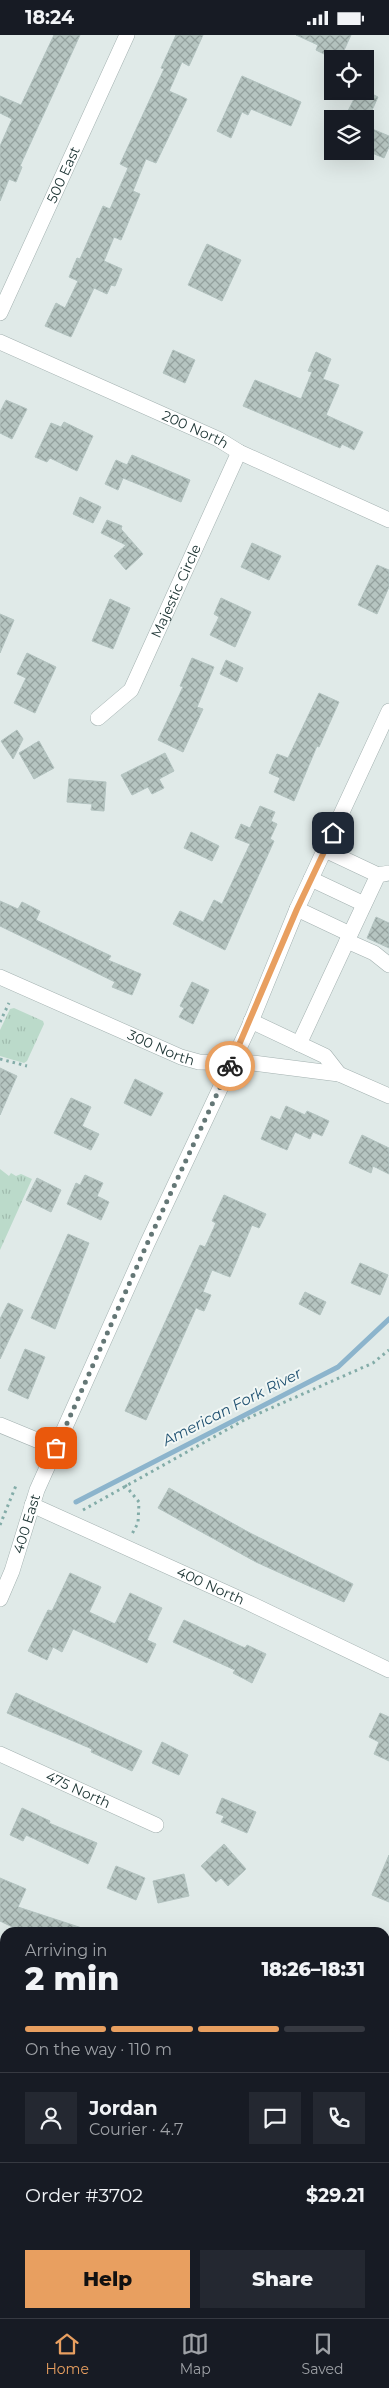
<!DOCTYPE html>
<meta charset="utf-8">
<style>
body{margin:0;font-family:Montserrat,sans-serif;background:#242831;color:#f1f3f6;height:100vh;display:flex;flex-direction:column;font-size:19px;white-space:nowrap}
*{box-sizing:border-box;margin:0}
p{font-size:16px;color:#9ea1a6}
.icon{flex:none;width:28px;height:28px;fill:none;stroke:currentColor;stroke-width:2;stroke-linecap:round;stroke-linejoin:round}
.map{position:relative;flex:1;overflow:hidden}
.side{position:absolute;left:0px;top:1892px;width:390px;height:391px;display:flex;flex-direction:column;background:#171b24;border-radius:15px 15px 0 0;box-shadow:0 5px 20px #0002}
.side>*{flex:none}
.buttons{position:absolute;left:324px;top:15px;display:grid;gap:10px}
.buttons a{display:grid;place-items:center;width:50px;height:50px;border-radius:0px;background:#171b24;box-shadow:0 5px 20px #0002;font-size:25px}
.pin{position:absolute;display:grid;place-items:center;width:42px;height:42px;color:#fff;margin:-21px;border-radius:10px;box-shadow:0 2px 8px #0006}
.courier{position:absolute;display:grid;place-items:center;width:50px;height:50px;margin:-25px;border:4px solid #e89f60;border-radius:50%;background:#fff;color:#222;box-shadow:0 1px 6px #0007}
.head em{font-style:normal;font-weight:800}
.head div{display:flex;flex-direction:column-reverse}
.head{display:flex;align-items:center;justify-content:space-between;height:85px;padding:0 25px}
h1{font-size:32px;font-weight:800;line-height:38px}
.bar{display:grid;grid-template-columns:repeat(4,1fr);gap:8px 5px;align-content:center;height:60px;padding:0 25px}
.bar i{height:6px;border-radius:4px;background:#363941}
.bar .current{background:#e89f60}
.bar p{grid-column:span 4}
.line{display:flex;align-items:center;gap:12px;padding:0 25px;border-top:1px solid #363941}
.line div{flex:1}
.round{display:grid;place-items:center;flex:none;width:52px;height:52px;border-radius:0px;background:#242831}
.button{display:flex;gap:10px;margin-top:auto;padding:10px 25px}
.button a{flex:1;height:58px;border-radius:0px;background:#e89f60;color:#111;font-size:20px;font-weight:800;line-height:58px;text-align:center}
.button a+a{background:#242831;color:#f1f3f6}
.status{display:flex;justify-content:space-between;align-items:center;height:35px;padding:0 25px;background:#171b24;direction:ltr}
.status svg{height:14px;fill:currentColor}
.menu{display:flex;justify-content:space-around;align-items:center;height:70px;border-top:1px solid #363941;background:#171b24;font-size:14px;color:#9ea1a6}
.menu a{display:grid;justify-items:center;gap:2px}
.menu .current{color:#e89f60}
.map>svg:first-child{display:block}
</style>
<div class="status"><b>18:24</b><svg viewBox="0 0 49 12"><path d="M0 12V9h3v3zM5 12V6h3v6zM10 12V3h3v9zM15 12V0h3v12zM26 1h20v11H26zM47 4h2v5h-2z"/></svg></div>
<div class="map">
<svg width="389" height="2283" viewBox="0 0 389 2283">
<defs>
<pattern id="grass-tufts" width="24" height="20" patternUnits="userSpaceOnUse" patternTransform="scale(1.25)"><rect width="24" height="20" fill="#bbdaca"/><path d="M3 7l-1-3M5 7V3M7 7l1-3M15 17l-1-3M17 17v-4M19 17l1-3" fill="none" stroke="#a0bcae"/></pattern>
<pattern id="building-cross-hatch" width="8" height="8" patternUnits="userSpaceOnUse" patternTransform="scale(1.25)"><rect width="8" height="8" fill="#b6c5c1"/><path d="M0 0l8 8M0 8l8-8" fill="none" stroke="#94a19e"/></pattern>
</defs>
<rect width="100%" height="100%" fill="#e0eae8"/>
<g fill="url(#grass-tufts)">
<path d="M14,973L43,986L44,989L27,1026L24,1028L0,1021V995L10,974Z"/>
<path d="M0,1134L9,1141L11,1138L16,1141L21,1139L32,1144L0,1215Z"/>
</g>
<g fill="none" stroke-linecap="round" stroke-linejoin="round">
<path stroke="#8cb4cc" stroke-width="5" d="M76,1467L338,1332L389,1284"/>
</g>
<g fill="url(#building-cross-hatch)" stroke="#b3c3c0">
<path d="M54,0H80L20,131L22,132L16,147L9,144L0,166V111L12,84L0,78V61L21,70Z"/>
<path d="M176,0H203L189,31L182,27L169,56L187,64L156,128L146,124L133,156L140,159L121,205L114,202L104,226L122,234L115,251L111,250L107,259L94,253L71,302L45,291L56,268L65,273L78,246L69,242L77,223L80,224L103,171L110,174L128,133L120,129L164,34L161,33Z"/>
<path d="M296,0H351L340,24H334L316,15L318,10Z"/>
<path d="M242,41L301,67L291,91L251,74L248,80L242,77L231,103L217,96Z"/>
<path d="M358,56H366L378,62L368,84H344Z"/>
<path d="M365,91L389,101V112L384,123L365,115Z"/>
<path d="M207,209L241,225L222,266L188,250Z"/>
<path d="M173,315L195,325L185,348L163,338Z"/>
<path d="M316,317L331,324L323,344L339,350L326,380L363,397L354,415L342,409L340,413L243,371L255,345L301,364L312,337L308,336Z"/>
<path d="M6,365L27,374L12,404L0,398V377Z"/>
<path d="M64,387L93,401L77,436L50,423L47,427L35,422L51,388L61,392Z"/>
<path d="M132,420L190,445L181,467L123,443L118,455L105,449L116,425L127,430Z"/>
<path d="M80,462L101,472L93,488L73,479Z"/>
<path d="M107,485L122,491L121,494L143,519L126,535L114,521L126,510L101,498Z"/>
<path d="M252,508L281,521L269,545L241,532Z"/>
<path d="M377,530L389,535V552L377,579L358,570Z"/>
<path d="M221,563L251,577L235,612L210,600L219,582L214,579Z"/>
<path d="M110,564L130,573L113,614L92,606Z"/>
<path d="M0,579L14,585L0,618Z"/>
<path d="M27,618L56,632L35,678L14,668L26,643L17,639Z"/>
<path d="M192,623L214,632L197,672L203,674L183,717L158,705L183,652L180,651Z"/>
<path d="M226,625L243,633L237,647L220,639Z"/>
<path d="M319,658L339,667L319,712L317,711L294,766L274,757L280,743L269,738L277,719L288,723Z"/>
<path d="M17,695L23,704L13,724L1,706Z"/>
<path d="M39,706L54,733L34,744L19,718Z"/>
<path d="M165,718L174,736L159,744L164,753L152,759L148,752L132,760L121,740Z"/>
<path d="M69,744L106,747L104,776L91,775L92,769L67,767Z"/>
<path d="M260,771L275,777L271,786L277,789L270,804L274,806L225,915L173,889L180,876L203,887L214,865L222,869L250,809L235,803L241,789L250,793Z"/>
<path d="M191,797L219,811L212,826L184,813Z"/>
<path d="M0,866L18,874L22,867L40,876L36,885L111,921L108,925L141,939L132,960L112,952L115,947L0,891Z"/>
<path d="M376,882L389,888V913L367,903Z"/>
<path d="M192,947L209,955L193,989L179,982L184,973L180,971Z"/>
<path d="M0,1033L17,1041L0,1080Z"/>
<path d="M135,1044L163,1058L151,1081L124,1068Z"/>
<path d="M71,1063L91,1072L82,1091L99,1099L91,1115L54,1098Z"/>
<path d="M286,1071L305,1080L307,1076L329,1086L322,1101L313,1097L310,1104L295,1097L287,1115L261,1104L271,1081L280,1085Z"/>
<path d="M362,1100L389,1113V1139L373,1131L371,1138L349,1128Z"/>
<path d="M85,1140L103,1148L97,1161L109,1167L101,1185L67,1169L76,1148L80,1150Z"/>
<path d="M37,1143L61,1155L51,1177L26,1165Z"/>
<path d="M224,1160L266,1179L259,1193L252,1190L230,1242L212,1235L203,1257L211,1260L204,1276L196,1273L146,1385L125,1376L200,1210L205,1212L216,1188L212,1186Z"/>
<path d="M68,1199L89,1208L55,1294L31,1283Z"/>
<path d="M360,1228L388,1240L380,1260L351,1248Z"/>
<path d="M305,1257L326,1267L320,1280L299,1269Z"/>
<path d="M8,1268L23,1275L0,1324V1284Z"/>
<path d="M25,1314L45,1322L28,1364L8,1355Z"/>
<path d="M169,1453L250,1498L353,1549L344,1567L256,1527L158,1473Z"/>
<path d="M70,1538L101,1552L89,1577L115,1589L130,1558L162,1573L147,1605L156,1609L147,1628L73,1594L62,1617L53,1612L47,1625L28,1616L48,1575L52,1576Z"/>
<path d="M184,1585L245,1613L247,1610L266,1619L252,1648L233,1638L235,1635L173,1607Z"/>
<path d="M16,1658L142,1716L132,1736L91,1717L92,1714L7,1678Z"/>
<path d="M380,1678L389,1682V1726L374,1719L379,1707L369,1702Z"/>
<path d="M162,1707L188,1720L179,1740L152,1728Z"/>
<path d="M222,1763L256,1777L247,1798L221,1787L224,1781L216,1778Z"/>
<path d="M22,1773L50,1786L49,1788L97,1808L88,1829L26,1800L23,1806L10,1800Z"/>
<path d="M224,1809L246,1834L228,1851L221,1843L216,1847L201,1831Z"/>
<path d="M389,1820V1867L372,1860Z"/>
<path d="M116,1831L145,1843L136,1865L107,1853Z"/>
<path d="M184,1839L189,1861L158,1868L153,1846Z"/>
<path d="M0,1843L26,1854L18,1872L88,1895V1898H25L0,1886Z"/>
</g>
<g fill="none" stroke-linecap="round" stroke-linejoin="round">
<defs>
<g id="minor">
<path id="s1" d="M0,278L127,0"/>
<path id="s2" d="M0,307L218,404L239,417L389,485"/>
<path id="s3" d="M98,683L131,655L239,417"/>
<path d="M325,815L378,840"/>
<path d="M389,838L378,840L347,906L374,918L389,930"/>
<path d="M311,844L364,869"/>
<path d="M297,874L350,899"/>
<path id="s4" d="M0,942L181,1022L199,1027L253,1028L339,1039L389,1061"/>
<path d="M251,986L325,1021L339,1039"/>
<path d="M299,1009L347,906"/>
<path d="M0,1390L56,1413"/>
<path id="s5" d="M32,1470L249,1568L389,1635"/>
<path id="s6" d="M0,1564L12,1536L37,1455L147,1209L248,994L297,874L389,676"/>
<path id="s7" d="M0,1719L156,1790"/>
<path d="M0,1930L5,1932"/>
<path d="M385,1987L389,1978"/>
<path d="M0,2141L5,2144"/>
<path d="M385,2207L389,2209"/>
<path d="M241,2279L249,2283"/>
</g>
</defs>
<use href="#minor" stroke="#a3b1b0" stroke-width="16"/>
<g stroke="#83aca8" stroke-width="3" stroke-dasharray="2.5 4" stroke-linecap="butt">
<path d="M0,987L9,968"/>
<path d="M0,1024L27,1031"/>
<path d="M125,1450L139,1467L138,1488L132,1499"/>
<path d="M83,1475L246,1384L373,1328L389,1315"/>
<path d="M0,1490L17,1448"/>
</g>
<use href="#minor" stroke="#fff" stroke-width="15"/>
</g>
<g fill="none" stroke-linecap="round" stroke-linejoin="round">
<path stroke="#647776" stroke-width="5" stroke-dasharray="0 9" d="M56,1413L147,1209L230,1031"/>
<path stroke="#e89f60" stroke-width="6" d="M230,1031L297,874L333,798"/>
</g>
<g text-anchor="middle" stroke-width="4" stroke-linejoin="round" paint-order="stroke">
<g font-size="14" fill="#223938" stroke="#f1f7f5">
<text dy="5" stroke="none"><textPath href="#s1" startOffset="152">500 East</textPath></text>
<text dy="5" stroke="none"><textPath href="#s2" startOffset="214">200 North</textPath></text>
<text dy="5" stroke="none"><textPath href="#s3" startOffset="152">Majestic Circle</textPath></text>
<text dy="5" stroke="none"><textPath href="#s4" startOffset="176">300 North</textPath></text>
<text dy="5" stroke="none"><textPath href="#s6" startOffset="80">400 East</textPath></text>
<text dy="5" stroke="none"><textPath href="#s5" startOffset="196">400 North</textPath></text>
<text dy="5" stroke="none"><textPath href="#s7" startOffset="86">475 North</textPath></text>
</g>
<g font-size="15" font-style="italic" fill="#215271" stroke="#f1f7f5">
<text transform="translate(232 1372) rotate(-27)" y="5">American Fork River</text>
</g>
</g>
</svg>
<div class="buttons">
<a><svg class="icon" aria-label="locate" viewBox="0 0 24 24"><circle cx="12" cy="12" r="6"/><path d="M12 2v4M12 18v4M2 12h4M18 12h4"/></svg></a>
<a><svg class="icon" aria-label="layers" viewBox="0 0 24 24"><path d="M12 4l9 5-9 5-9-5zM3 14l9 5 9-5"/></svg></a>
</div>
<div class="pin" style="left:56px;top:1413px;background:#ea580c"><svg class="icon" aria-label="bag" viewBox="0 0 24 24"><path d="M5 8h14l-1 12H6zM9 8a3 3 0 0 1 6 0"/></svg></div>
<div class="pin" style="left:333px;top:798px;background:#1f2937"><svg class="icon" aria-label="home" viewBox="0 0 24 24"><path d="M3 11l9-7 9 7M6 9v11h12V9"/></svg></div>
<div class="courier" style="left:230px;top:1031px"><svg class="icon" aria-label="bike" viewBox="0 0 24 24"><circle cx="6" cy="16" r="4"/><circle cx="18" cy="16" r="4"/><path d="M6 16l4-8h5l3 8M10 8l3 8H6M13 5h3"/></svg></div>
<section class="side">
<div class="head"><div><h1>2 min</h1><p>Arriving in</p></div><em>18:26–18:31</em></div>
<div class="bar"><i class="current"></i><i class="current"></i><i class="current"></i><i></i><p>On the way · 110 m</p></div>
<div class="line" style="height:90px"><a class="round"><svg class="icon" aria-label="person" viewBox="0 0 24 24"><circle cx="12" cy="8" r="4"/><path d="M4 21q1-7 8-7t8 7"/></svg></a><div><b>Jordan</b><p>Courier · 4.7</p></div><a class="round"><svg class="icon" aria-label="chat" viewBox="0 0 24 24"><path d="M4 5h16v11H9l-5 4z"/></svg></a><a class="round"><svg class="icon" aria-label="phone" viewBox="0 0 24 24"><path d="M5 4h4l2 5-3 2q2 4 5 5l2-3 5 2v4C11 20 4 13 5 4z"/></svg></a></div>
<div class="line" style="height:65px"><div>Order #3702</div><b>$29.21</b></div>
<div class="button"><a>Help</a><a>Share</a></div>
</section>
</div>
<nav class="menu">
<a class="current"><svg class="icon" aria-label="home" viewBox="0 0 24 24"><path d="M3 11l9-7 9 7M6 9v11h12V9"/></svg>Home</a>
<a><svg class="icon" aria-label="map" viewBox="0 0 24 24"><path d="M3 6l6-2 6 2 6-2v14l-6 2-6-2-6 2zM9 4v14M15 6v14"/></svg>Map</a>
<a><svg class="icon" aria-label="saved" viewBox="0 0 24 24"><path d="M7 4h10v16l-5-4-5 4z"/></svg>Saved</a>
</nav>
